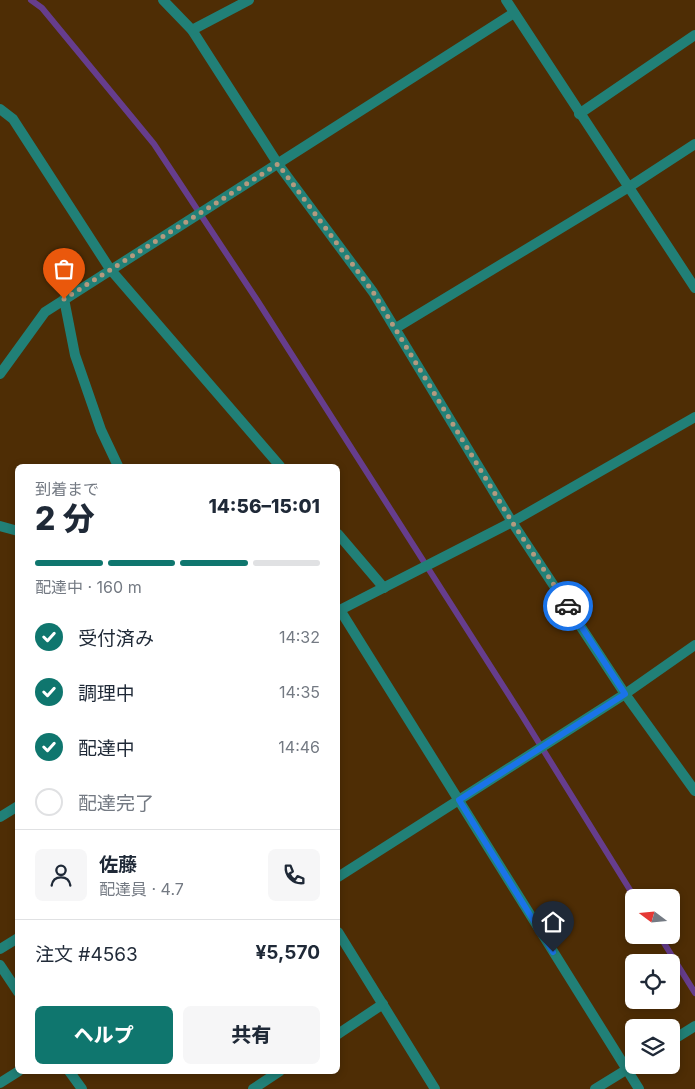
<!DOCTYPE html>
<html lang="ja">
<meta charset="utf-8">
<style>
body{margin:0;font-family:Inter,"Noto Sans JP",sans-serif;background:#f6f6f7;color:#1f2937;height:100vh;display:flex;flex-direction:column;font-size:19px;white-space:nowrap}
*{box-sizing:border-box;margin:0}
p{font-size:16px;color:#747a83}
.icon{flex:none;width:28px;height:28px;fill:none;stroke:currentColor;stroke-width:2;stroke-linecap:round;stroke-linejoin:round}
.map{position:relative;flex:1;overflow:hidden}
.sheet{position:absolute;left:15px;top:464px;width:325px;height:610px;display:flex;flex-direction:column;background:#fff;border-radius:8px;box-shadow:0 2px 8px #0003}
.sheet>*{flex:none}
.needle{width:32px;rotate:286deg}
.fabs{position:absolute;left:625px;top:889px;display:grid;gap:10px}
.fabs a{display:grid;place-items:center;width:55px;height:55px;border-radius:8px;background:#fff;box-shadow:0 2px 8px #0003;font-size:25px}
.pin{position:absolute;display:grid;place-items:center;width:42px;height:42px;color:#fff;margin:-51px -21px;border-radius:50% 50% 50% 0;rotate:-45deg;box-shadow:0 0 5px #0007}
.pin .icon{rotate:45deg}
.courier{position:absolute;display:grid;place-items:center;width:50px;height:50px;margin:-25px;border:4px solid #1a73e8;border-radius:50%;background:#fff;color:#222;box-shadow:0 1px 6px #0007}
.overview em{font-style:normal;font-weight:800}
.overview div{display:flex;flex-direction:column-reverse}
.overview{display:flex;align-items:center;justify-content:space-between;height:85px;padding:0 20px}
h1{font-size:32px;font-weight:800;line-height:38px}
.bar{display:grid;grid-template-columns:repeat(4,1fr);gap:8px 5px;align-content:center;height:60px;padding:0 20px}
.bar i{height:6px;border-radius:4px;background:#e0e1e3}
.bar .on{background:#0f766e}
.bar p{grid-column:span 4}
.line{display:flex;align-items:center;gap:12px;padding:0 20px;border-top:1px solid #e0e1e3}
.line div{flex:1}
.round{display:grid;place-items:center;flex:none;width:52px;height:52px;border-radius:8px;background:#f6f6f7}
ol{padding:0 20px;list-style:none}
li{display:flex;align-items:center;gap:15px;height:55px}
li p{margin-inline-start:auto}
li .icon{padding:5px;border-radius:50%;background:#0f766e;color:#fff;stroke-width:4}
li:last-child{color:#747a83}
li i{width:28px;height:28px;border:2px solid #e0e1e3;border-radius:50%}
.button{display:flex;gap:10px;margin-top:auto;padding:10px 20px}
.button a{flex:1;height:58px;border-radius:8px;background:#0f766e;color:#fff;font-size:20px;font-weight:800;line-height:58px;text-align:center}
.button a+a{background:#f6f6f7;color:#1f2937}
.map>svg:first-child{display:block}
</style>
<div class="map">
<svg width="695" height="1089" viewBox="0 0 695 1089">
<rect width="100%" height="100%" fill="#4e2d05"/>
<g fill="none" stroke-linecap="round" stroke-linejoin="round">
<g stroke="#663d8d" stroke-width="6">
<path d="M31,0L42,8L154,144L257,300L521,714L635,898"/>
<path d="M659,935L695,993"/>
</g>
<g stroke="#218077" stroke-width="10">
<path d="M163,0L192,30L278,164L373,292L512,522L625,694L695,791"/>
<path d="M192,30L249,0"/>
<path d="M0,109L13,119L110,269L280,466"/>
<path d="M579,114L695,35"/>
<path d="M64,299L75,355L101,430L118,466"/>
<path d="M396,328L629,187L695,144"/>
<path d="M0,374L45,312L514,13"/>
<path d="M0,526L18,531"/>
<path d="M338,534L384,588"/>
<path d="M340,610L639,1089"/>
<path d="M338,611L512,522L695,417"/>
<path d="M0,817L18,806"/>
<path d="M338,877L625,694L695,645"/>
<path d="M338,932L435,1089"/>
<path d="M0,949L18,938"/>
<path d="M0,965L18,992"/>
<path d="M338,1034L383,1004"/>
<path d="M69,1071L82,1089"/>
<path d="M0,1083L19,1071"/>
<path d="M253,1089L280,1071"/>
</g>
<g stroke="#218077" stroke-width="10">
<path d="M506,0L695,288"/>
<path d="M671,1041L695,1026"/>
<path d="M595,1089L634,1065"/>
</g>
</g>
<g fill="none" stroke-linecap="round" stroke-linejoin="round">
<path stroke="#b39a7f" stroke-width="5" stroke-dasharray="0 9" d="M64,299L278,164L373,292L512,522L568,606"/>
<path stroke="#1a73e8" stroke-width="6" d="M553,952L459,800L625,694L568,606"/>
</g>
</svg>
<div class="fabs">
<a><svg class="needle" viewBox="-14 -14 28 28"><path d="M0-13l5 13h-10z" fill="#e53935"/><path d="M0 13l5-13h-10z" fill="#747a83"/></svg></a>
<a><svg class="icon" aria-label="locate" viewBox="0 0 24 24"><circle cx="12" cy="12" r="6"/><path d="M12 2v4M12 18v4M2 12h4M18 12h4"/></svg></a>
<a><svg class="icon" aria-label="layers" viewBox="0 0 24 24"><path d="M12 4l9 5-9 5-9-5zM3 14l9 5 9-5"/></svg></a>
</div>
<div class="pin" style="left:64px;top:299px;background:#ea580c"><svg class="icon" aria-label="bag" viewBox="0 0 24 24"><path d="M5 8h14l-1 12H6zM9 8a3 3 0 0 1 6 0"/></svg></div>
<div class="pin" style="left:553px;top:952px;background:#1f2937"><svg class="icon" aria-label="home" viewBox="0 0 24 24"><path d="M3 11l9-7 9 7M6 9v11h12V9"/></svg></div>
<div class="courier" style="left:568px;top:606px"><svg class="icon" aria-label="car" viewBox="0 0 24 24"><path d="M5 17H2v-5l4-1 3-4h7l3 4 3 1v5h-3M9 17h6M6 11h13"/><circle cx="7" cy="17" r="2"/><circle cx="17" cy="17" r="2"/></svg></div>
<section class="sheet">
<div class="overview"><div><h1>2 分</h1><p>到着まで</p></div><em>14:56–15:01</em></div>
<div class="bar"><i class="on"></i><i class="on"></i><i class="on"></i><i></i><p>配達中 · 160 m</p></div>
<ol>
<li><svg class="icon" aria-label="check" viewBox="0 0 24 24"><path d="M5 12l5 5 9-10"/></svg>受付済み<p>14:32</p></li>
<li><svg class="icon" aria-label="check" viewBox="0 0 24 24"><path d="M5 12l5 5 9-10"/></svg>調理中<p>14:35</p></li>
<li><svg class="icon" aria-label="check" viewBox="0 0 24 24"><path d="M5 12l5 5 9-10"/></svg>配達中<p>14:46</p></li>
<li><i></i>配達完了</li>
</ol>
<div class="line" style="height:90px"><a class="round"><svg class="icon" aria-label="person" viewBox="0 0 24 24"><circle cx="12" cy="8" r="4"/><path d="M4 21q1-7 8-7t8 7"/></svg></a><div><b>佐藤</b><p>配達員 · 4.7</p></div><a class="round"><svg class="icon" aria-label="phone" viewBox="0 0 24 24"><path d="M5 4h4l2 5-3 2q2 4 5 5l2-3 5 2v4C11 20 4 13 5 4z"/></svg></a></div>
<div class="line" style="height:65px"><div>注文 #4563</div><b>¥5,570</b></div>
<div class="button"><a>ヘルプ</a><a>共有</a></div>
</section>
</div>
